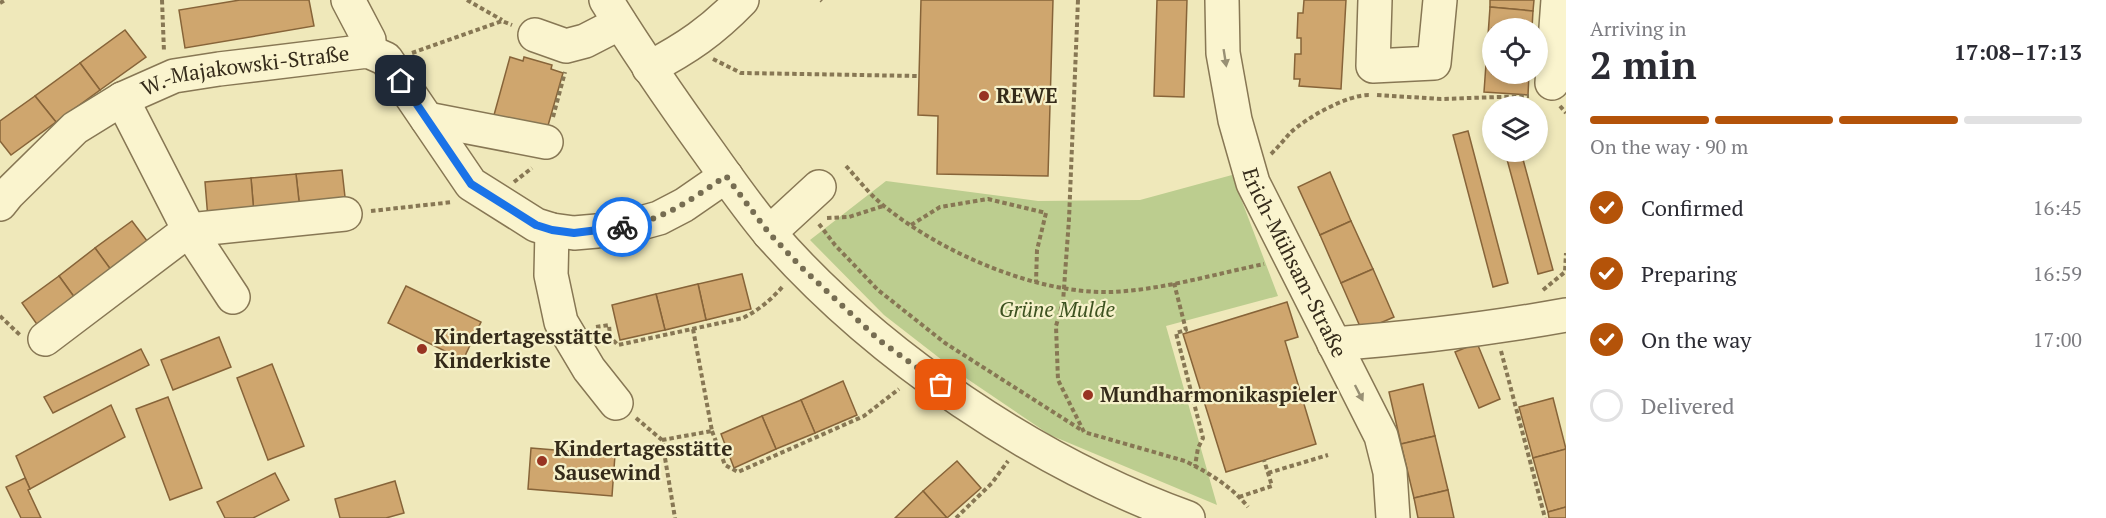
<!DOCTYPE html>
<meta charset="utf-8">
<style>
body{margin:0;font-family:"PT Serif",serif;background:#f7f7f7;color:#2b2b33;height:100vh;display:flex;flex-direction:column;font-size:22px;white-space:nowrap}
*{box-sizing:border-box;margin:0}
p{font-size:20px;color:#7c7c81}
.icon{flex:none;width:33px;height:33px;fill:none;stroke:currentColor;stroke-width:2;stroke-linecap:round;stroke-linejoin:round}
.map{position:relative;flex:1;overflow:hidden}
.drawer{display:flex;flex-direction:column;background:#fff;width:540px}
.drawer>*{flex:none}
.buttons{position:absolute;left:1482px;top:18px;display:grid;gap:12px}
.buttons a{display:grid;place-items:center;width:66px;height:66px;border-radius:50%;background:#fff;box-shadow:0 3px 9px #0003;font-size:30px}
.pin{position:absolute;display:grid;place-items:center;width:51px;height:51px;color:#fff;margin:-26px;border-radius:12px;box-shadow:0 3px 9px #0006}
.courier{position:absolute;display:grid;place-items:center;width:60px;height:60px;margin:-30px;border:4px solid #1a73e8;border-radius:50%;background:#fff;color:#222;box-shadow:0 2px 8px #0007}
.summary em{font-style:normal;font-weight:600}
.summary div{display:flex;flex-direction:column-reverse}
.summary{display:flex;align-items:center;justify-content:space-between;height:102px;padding:0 24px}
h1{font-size:39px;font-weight:600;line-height:45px}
.bar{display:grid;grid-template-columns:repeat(4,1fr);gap:9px 6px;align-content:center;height:72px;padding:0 24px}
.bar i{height:8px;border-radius:4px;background:#e1e1e2}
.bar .active{background:#b45309}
.bar p{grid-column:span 4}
ol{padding:0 24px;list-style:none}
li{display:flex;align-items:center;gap:18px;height:66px}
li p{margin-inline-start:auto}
li .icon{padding:6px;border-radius:50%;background:#b45309;color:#fff;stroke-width:4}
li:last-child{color:#7c7c81}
li i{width:33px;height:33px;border:3px solid #e1e1e2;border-radius:50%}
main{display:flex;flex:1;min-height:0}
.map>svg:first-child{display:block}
</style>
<main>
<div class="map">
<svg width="1566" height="518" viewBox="0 0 1566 518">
<rect width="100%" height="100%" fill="#efe8ba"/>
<path fill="#bccd8f" d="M1232,175L1278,296L1166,326L1217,505L1050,435L960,374L884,315L810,240L886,181L1038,201L1140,200Z"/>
<g fill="#cfa66e" stroke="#876439" stroke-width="1.5">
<path d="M240,0H309L314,26L185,48L179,10Z"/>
<path d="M921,0H1053L1048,176L937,174L938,116L918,115Z"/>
<path d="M1157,0H1187L1184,97L1154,96Z"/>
<path d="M1304,0H1346L1341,89L1299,86L1300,79H1294L1295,54H1301V38H1297L1298,13H1303Z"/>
<path d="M1490,0H1534L1533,11L1490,7Z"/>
<path d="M1490,7L1533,11L1532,28H1492V51L1487,50Z"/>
<path d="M125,30L146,57L100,90L80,63Z"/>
<path d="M1487,50L1492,51V74H1529L1528,95L1484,92Z"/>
<path d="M510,57L523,61L524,57L552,65L551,69L563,73L547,129L494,115Z"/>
<path d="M80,63L100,90L56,122L35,96Z"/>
<path d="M35,96L56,122L11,155L0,141V121Z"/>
<path d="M1468,131L1508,283L1493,287L1453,135Z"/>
<path d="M1505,152H1521L1553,270L1538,274Z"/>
<path d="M342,170L346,206L300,210L296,174Z"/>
<path d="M1330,172L1351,221L1320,235L1298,187Z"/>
<path d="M296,174L300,210L254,214L251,178Z"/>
<path d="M251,178L254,214L208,219L205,182Z"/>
<path d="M132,221L154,250L117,278L95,248Z"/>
<path d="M1351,221L1373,269L1341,283L1320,235Z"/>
<path d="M95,248L117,278L80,305L59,276Z"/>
<path d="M1373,269L1394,317L1362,331L1341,283Z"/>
<path d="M742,274L751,309L706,320L698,284Z"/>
<path d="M59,276L80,305L43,333L22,303Z"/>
<path d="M698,284L706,320L665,330L656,294Z"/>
<path d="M406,286L481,322L463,360L388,323Z"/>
<path d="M656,294L665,330L620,340L612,305Z"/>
<path d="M1287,302L1298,337L1285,341L1316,444L1226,472L1183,334Z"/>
<path d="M219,337L231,367L173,390L161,360Z"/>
<path d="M1477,343L1500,399L1479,408L1455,352Z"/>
<path d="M141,349L149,365L53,413L44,397Z"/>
<path d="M272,364L304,446L268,460L237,378Z"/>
<path d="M843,381L857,415L815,433L801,400Z"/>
<path d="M1423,384L1435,436L1401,444L1389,392Z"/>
<path d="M168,397L202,488L170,500L136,409Z"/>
<path d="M1553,398L1566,449L1533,458L1519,407Z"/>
<path d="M801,400L815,433L776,449L762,416Z"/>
<path d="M111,405L125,437L30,489L16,456Z"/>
<path d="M762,416L776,449L734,468L721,434Z"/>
<path d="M1435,436L1448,490L1414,498L1401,444Z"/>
<path d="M531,448L615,455L612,496L528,489Z"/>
<path d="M1566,449V507L1548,512L1533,458Z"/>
<path d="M957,461L981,488L947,518L923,491Z"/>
<path d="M275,473L289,500L253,518H225L217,502Z"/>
<path d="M25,478L30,489L28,490L41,518H21L6,487Z"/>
<path d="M395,481L404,513L386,518H340L335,499Z"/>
<path d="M1448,490L1454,518H1418L1414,498Z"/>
<path d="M923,491L947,518H895Z"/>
<path d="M1566,507V518H1549L1548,512Z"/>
</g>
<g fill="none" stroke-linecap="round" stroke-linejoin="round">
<defs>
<g id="minor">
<path d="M348,0L369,40L368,51"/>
<path d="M606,0C638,52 672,101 708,151C728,179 748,208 770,234C877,356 1036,463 1188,518"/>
<path id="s1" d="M1222,0L1223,53L1235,120L1253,183L1381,436L1390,472L1393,518"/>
<path d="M1375,0L1373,66L1434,63L1440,0"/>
<path d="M535,35L566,46L585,41L620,23"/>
<path d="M649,68C687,48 712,31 742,0"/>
<path d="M1552,83L1558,0"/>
<path d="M427,119L546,142"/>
<path id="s2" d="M0,204L8,194L75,128L122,99L174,76L219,69L368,51L386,59L471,184L536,225L552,230L574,233L597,231L630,226L659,218L684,205L726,176"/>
<path d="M552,230L551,275L561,322L589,369L616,403"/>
<path d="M769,233L819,187"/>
<path d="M233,297L189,230L345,214"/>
<path d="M45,339L189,230L122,99"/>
<path d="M1334,344C1412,338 1489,329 1566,315"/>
</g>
</defs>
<use href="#minor" stroke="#877754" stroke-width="36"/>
<g stroke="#877754" stroke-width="4" stroke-dasharray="4.5 3" stroke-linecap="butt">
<path d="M162,0L164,52"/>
<path d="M467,0L502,20"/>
<path d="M821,0L822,1"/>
<path d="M1078,0L1069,219L1063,302L1056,326L1058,380L1084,432L1185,461C1209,473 1231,486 1248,507"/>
<path d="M0,3L5,0"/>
<path d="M412,53L502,21L512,25"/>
<path d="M713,59L741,73L919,76"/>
<path d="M1377,95L1441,99L1529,96"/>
<path d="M1560,106L1566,113"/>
<path d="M553,117L565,72"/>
<path d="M1271,154C1278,147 1284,140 1290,133C1306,118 1348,94 1370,95"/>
<path d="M846,166C858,179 870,195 884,206C942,253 1036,294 1111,292C1162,290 1215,274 1264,264"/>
<path d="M514,182L532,168"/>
<path d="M371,211L453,202"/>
<path d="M827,218L849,217L883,206"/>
<path d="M819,224L835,245L878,290L945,343L1083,431"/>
<path d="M911,225L940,207L988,199L1046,213L1037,250L1036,282"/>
<path d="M1174,283L1186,330L1176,333L1203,438L1198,448L1195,466"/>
<path d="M1543,290L1565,272L1566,253"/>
<path d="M0,316L20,335"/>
<path d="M596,327L609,325L610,337L618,345L743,318C759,310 772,299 784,285"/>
<path d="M1501,351L1545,518"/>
<path d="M636,418L662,440L675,518"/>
<path d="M712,431L725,465L738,472L864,416L899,389"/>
<path d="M662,440L712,431L693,329"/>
<path d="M1268,473L1328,455"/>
<path d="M1239,497L1272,486L1264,460"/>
<path d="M956,518L992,483L1008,461"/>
</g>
<use href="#minor" stroke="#faf4ce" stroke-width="33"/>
</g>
<defs><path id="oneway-solid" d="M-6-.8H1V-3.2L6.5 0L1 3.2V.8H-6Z" transform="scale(1.5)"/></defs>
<g fill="#989074">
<use href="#oneway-solid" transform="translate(1225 58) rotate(81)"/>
<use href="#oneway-solid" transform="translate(1359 393) rotate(63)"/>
</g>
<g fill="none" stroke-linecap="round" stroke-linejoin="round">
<path stroke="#766d52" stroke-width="6" stroke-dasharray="0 10.8" d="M622,227C666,219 690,200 726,176L769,233L801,267L879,340L941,385"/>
<path stroke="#1a73e8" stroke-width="8" d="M401,81L471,184L536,225L552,230L574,233L622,227"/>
</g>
<g fill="#983422" stroke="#f6f1ca" stroke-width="2">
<circle cx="984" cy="96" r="6"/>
<circle cx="422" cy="349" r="6"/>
<circle cx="1088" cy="395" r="6"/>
<circle cx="542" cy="461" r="6"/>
</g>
<g text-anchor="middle" stroke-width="4.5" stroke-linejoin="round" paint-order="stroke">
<g font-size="21" fill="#352b1a" stroke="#f6f1ca">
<text dy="7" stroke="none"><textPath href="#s2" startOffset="290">W.-Majakowski-Straße</textPath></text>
<text dy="7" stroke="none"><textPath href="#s1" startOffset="276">Erich-Mühsam-Straße</textPath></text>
</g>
<g font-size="21" font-weight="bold" fill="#352b1a" stroke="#f6f1ca" text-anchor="start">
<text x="996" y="103">REWE</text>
<text x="434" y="344">Kindertagesstätte<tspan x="434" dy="24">Kinderkiste</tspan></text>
<text x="1100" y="402">Mundharmonikaspieler</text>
<text x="554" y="456">Kindertagesstätte<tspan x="554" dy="24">Sausewind</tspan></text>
</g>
<g font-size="21" font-style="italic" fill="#3d5220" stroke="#f6f1ca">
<text x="1057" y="317">Grüne Mulde</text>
</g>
</g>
</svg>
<div class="buttons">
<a><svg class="icon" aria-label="locate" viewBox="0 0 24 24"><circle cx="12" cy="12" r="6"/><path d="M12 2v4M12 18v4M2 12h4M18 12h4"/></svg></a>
<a><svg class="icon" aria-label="layers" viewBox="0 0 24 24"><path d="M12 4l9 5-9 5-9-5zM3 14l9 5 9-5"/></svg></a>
</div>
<div class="pin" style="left:941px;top:385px;background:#ea580c"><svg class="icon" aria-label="bag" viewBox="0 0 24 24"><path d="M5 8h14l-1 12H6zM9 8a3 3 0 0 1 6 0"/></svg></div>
<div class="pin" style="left:401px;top:81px;background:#1f2937"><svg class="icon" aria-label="home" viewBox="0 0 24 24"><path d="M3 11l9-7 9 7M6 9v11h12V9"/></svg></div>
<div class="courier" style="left:622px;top:227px"><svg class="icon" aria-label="bike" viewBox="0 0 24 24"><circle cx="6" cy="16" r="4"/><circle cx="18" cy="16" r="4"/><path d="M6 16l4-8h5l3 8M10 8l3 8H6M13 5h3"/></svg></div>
</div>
<section class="drawer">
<div class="summary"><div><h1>2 min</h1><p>Arriving in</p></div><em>17:08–17:13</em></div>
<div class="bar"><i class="active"></i><i class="active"></i><i class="active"></i><i></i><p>On the way · 90 m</p></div>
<ol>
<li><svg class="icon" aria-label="check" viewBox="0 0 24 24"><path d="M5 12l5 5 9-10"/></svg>Confirmed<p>16:45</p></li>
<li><svg class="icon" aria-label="check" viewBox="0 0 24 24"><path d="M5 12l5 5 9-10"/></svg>Preparing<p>16:59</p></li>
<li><svg class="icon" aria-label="check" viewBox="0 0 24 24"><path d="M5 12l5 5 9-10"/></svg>On the way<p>17:00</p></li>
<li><i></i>Delivered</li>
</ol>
</section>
</main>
